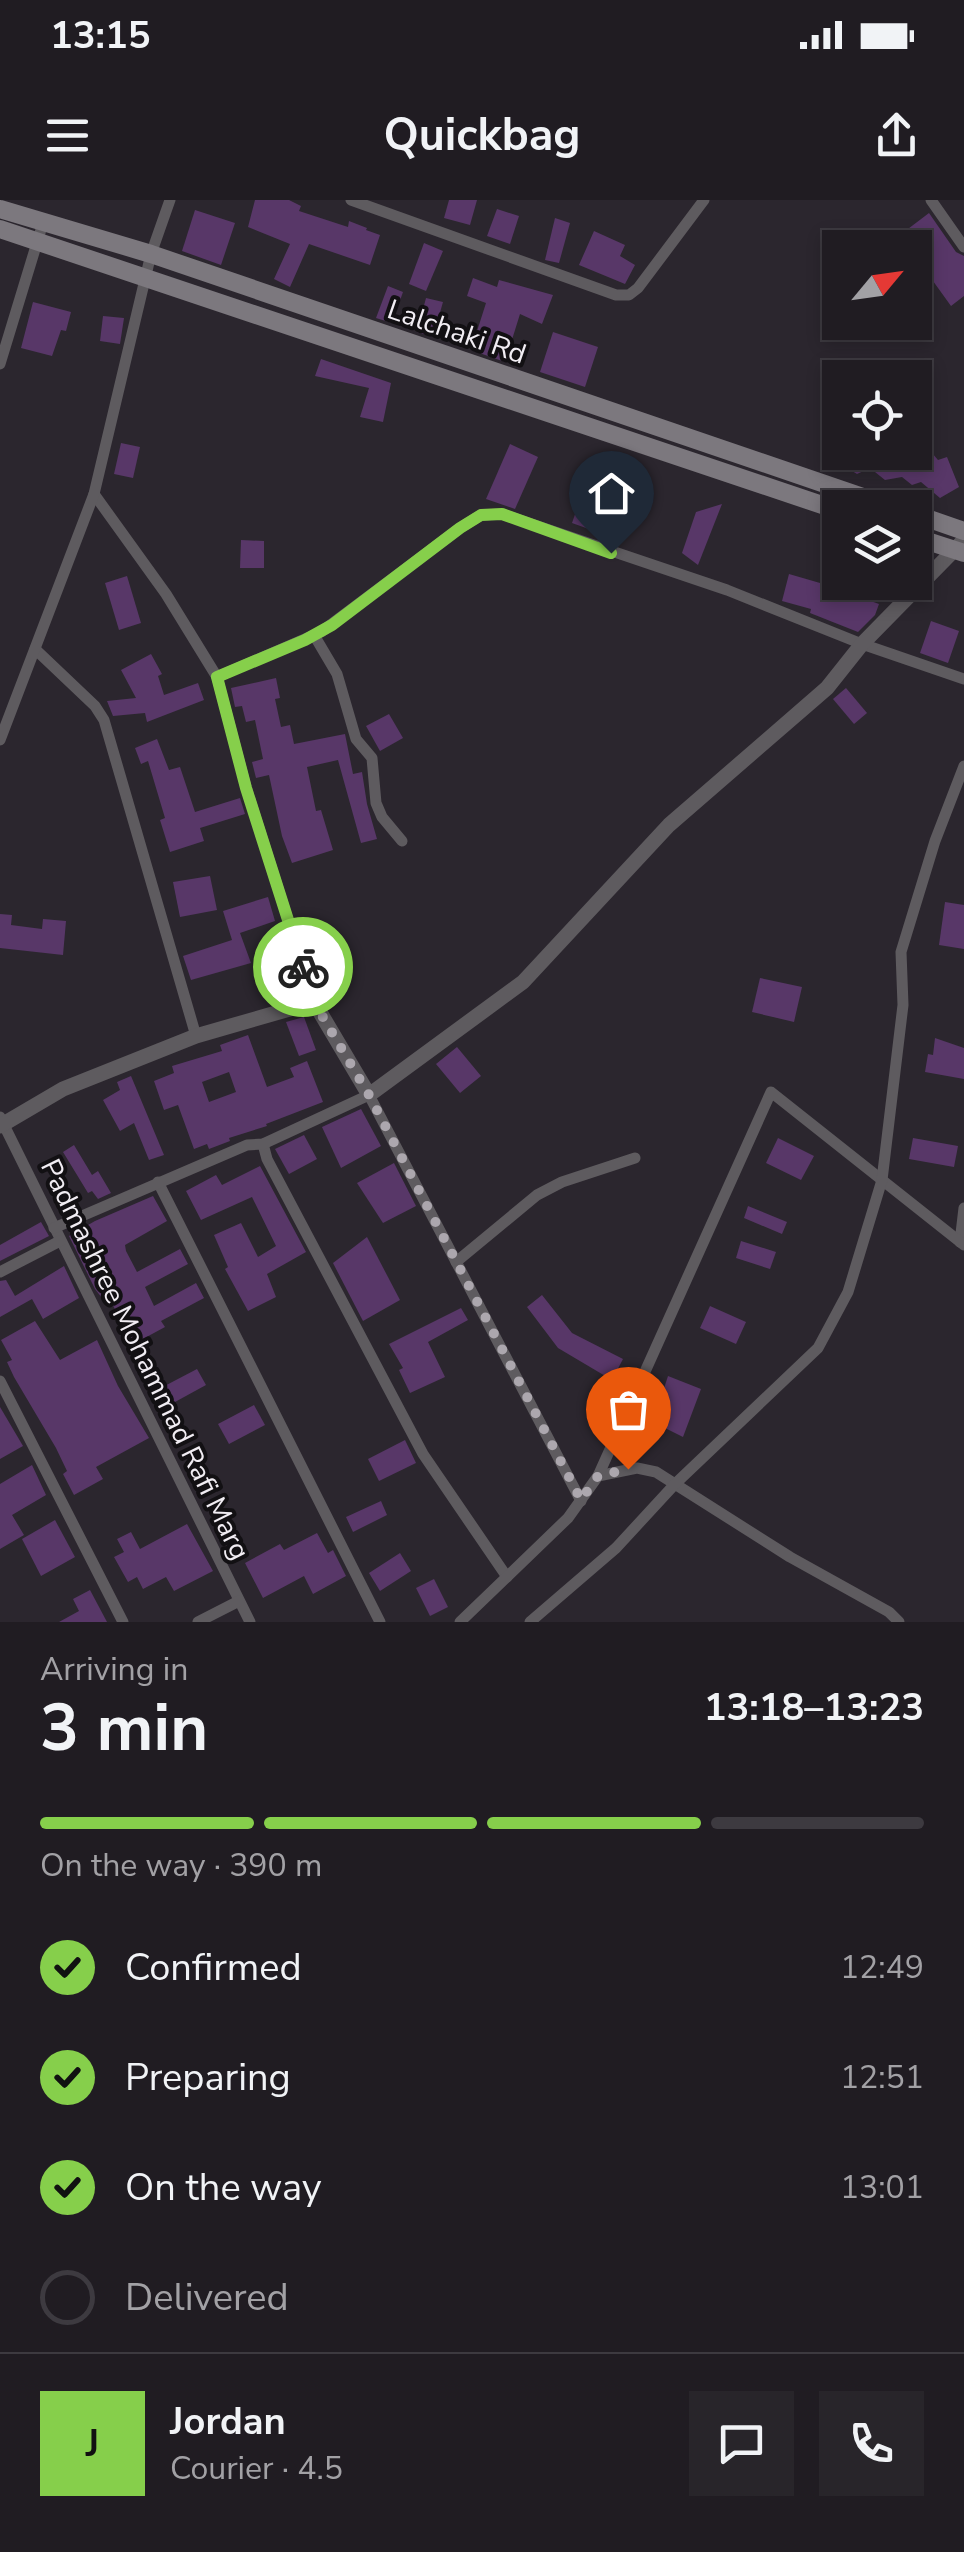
<!DOCTYPE html>
<meta charset="utf-8">
<style>
body{margin:0;font-family:"Nunito Sans",sans-serif;background:#28252a;color:#f1f3f6;height:100vh;display:flex;flex-direction:column;font-size:38px;white-space:nowrap}
*{box-sizing:border-box;margin:0}
p{font-size:32px;color:#a2a1a5}
.icon{flex:none;width:55px;height:55px;fill:none;stroke:currentColor;stroke-width:2;stroke-linecap:round;stroke-linejoin:round}
.map{position:relative;height:1422px;overflow:hidden}
.drawer{display:flex;flex-direction:column;background:#201c22;flex:1}
.drawer>*{flex:none}
.needle{width:65px;rotate:61deg}
.tools{position:absolute;left:822px;top:30px;display:grid;gap:20px}
.tools a{display:grid;place-items:center;width:110px;height:110px;border-radius:0px;background:#201c22;box-shadow:0 5px 15px #0003,0 0 0 2px #3d3a40;font-size:50px}
.pin{position:absolute;display:grid;place-items:center;width:85px;height:85px;color:#fff;margin:-102px -42px;border-radius:50% 50% 50% 0;rotate:-45deg;box-shadow:0 0 10px #0007}
.pin .icon{rotate:45deg}
.courier{position:absolute;display:grid;place-items:center;width:100px;height:100px;margin:-50px;border:8px solid #86cf4b;border-radius:50%;background:#fff;color:#222;box-shadow:0 2px 12px #0007}
.summary em{font-style:normal;font-weight:700}
.summary div{display:flex;flex-direction:column-reverse}
.summary{display:flex;align-items:center;justify-content:space-between;height:170px;padding:0 40px}
h1{font-size:65px;font-weight:700;line-height:75px}
.bar{display:grid;grid-template-columns:repeat(4,1fr);gap:15px 10px;align-content:center;height:120px;padding:0 40px}
.bar i{height:12px;border-radius:8px;background:#3d3a40}
.bar .current{background:#86cf4b}
.bar p{grid-column:span 4}
.line{display:flex;align-items:center;gap:25px;padding:0 40px;border-top:2px solid #3d3a40}
.line div{flex:1}
.round{display:grid;place-items:center;flex:none;width:105px;height:105px;border-radius:0px;background:#28252a}
ol{padding:0 40px;list-style:none}
li{display:flex;align-items:center;gap:30px;height:110px}
li p{margin-inline-start:auto}
li .icon{padding:10px;border-radius:50%;background:#86cf4b;color:#111;stroke-width:4}
li:last-child{color:#a2a1a5}
li i{width:55px;height:55px;border:5px solid #3d3a40;border-radius:50%}
.status{display:flex;justify-content:space-between;align-items:center;height:70px;padding:0 50px;background:#201c22;direction:ltr}
.status svg{height:28px;fill:currentColor}
header{display:flex;justify-content:space-between;align-items:center;height:130px;padding:0 40px;background:#201c22;font-size:45px;font-weight:700}
.map>svg:first-child{display:block}
</style>
<div class="status"><b>13:15</b><svg viewBox="0 0 49 12"><path d="M0 12V9h3v3zM5 12V6h3v6zM10 12V3h3v9zM15 12V0h3v12zM26 1h20v11H26zM47 4h2v5h-2z"/></svg></div>
<header><svg class="icon" aria-label="menu" viewBox="0 0 24 24"><path d="M4 6h16M4 12h16M4 18h16"/></svg>Quickbag<svg class="icon" aria-label="share" viewBox="0 0 24 24"><path d="M12 15V3M7 8l5-5 5 5M5 13v7h14v-7"/></svg></header>
<div class="map">
<svg width="964" height="1422" viewBox="0 0 964 1422">
<rect width="100%" height="100%" fill="#2b262e"/>
<g fill="#583768" fill-rule="evenodd">
<path d="M255,0H289L301,6L299,11L348,27L349,21L367,28L366,30L380,35L370,65L309,44L290,87L274,79L290,44L248,27Z"/>
<path d="M449,0H477L470,25L444,18Z"/>
<path d="M497,9L519,16L510,44L487,36Z"/>
<path d="M195,10L235,23L221,65L182,51Z"/>
<path d="M929,13L956,52L964,56V96L951,106L915,56V48H909L900,35Z"/>
<path d="M555,18L570,23L559,63L545,60Z"/>
<path d="M594,31L625,45L620,56L635,65L625,84L579,65Z"/>
<path d="M424,43L443,51L426,91L409,84Z"/>
<path d="M473,78L497,87L499,80L553,95L542,124L520,114L505,162L471,150L486,103L467,96Z"/>
<path d="M388,86L403,92L392,123L376,118Z"/>
<path d="M426,98L443,102L433,137L417,132Z"/>
<path d="M33,102L71,112L66,131L61,130L52,156L21,148Z"/>
<path d="M103,116L124,118L120,144L100,141Z"/>
<path d="M553,132L598,147L585,187L540,172Z"/>
<path d="M321,159L391,183L383,222L360,217L369,188L315,176Z"/>
<path d="M121,243L140,247L133,278L114,274Z"/>
<path d="M510,244L538,257L515,309L486,299Z"/>
<path d="M844,252H901L905,261L932,253L938,260L947,257L959,287L940,298L921,282L912,285L902,277L885,280L870,268L857,274L844,266Z"/>
<path d="M594,259L633,273L611,337L572,323Z"/>
<path d="M722,304L698,365L682,353L696,312Z"/>
<path d="M241,340L264,341V368H240Z"/>
<path d="M789,374L820,383L823,375L840,380V390L879,404L875,415L858,432L810,413L811,409L782,401Z"/>
<path d="M127,376L141,423L119,430L105,383Z"/>
<path d="M931,421L959,431L948,463L920,453Z"/>
<path d="M151,454L162,474L158,476L164,495L198,483L204,500L147,522L145,513L113,516L107,501L136,498L121,470Z"/>
<path d="M276,478L280,498L275,499L281,527L290,525L294,544L345,534L353,574L362,572L367,604L377,639L361,643L338,560L307,567L316,611L321,610L333,650L292,663L282,636L269,575L256,578L252,562L263,559L255,520L246,522L242,506L235,507L231,488Z"/>
<path d="M846,488L867,513L854,524L833,499Z"/>
<path d="M389,514L403,538L380,551L366,526Z"/>
<path d="M157,539L169,570L180,567L195,612L240,598L245,614L200,628L204,641L170,652L160,620L165,618L148,561L141,564L135,548Z"/>
<path d="M210,676L217,710L180,717L173,682Z"/>
<path d="M268,697L275,721L240,733L251,763L191,780L183,756L232,740L223,711Z"/>
<path d="M945,702L964,705V749L939,745Z"/>
<path d="M0,714L12,715L11,725L42,729L43,719L66,721L63,755L0,748Z"/>
<path d="M760,778L802,787L794,822L752,812Z"/>
<path d="M304,817L316,850L299,856L286,822Z"/>
<path d="M248,835L267,887L294,877L290,868L307,861L323,902L266,924L267,926L229,938L230,941L209,949L207,944L194,949L178,905L164,910L154,881L174,873L172,866L222,851L220,845ZM229,872L236,892L209,902L202,882Z"/>
<path d="M935,838L964,848V879L925,872L928,854L933,855Z"/>
<path d="M457,847L481,876L460,893L436,864Z"/>
<path d="M131,876L164,955L149,960L134,923L120,931L103,900L120,890L117,882Z"/>
<path d="M361,909L381,946L341,968L322,927Z"/>
<path d="M304,935L317,959L289,974L275,949Z"/>
<path d="M778,938L814,956L801,980L766,963Z"/>
<path d="M913,938L958,946L954,967L909,959Z"/>
<path d="M74,945L92,975L98,971L111,993L98,999L92,991L88,993L63,952Z"/>
<path d="M394,963L416,1006L383,1023L357,983Z"/>
<path d="M260,966L306,1052L267,1074L276,1097L248,1111L225,1069L228,1067L214,1035L241,1023L258,1057L276,1046L252,997L201,1020L186,991L216,975L222,985Z"/>
<path d="M153,996L167,1021L125,1045L126,1051L137,1072L180,1049L188,1064L145,1087L154,1106L196,1083L204,1098L161,1121L165,1127L128,1147L118,1129L123,1126L108,1095L102,1098L95,1089L69,1036L95,1021Z"/>
<path d="M748,1006L787,1022L782,1034L744,1018Z"/>
<path d="M41,1022L49,1036L0,1061V1045Z"/>
<path d="M367,1037L400,1100L363,1121L333,1063Z"/>
<path d="M741,1041L776,1052L770,1069L736,1058Z"/>
<path d="M64,1066L79,1098L43,1119L32,1099L0,1117V1081L6,1080L15,1096Z"/>
<path d="M542,1095L572,1133L623,1159L612,1180L558,1148L527,1107Z"/>
<path d="M710,1106L746,1122L736,1144L700,1128Z"/>
<path d="M461,1108L468,1120L428,1142L445,1177L410,1193L399,1170L403,1168L389,1144Z"/>
<path d="M35,1121L60,1160L97,1140L118,1186L149,1238L96,1267L103,1279L74,1295L63,1274L67,1271L56,1248L14,1177L7,1162L12,1160L1,1140Z"/>
<path d="M197,1169L206,1185L164,1208L155,1191Z"/>
<path d="M668,1176L701,1189L683,1237L653,1222Z"/>
<path d="M254,1205L265,1225L229,1244L218,1224Z"/>
<path d="M0,1207L23,1246L0,1259Z"/>
<path d="M405,1240L416,1263L379,1281L368,1259Z"/>
<path d="M32,1265L46,1295L12,1315L24,1335L0,1349V1284Z"/>
<path d="M381,1301L387,1315L353,1332L346,1317Z"/>
<path d="M55,1320L75,1357L41,1376L22,1339Z"/>
<path d="M187,1324L213,1371L174,1391L166,1377L143,1389L137,1377L128,1382L114,1357L124,1352L117,1339L131,1332L140,1349Z"/>
<path d="M317,1333L328,1353L333,1350L346,1376L313,1394L304,1376L263,1398L245,1363L280,1344L284,1350Z"/>
<path d="M400,1353L411,1371L380,1391L369,1373Z"/>
<path d="M434,1379L448,1407L430,1416L416,1388Z"/>
<path d="M90,1390L107,1422H59L79,1411L73,1399Z"/>
</g>
<g fill="none" stroke-linecap="round" stroke-linejoin="round">
<g stroke="#5e5b5f" stroke-width="11">
<path d="M351,0L616,95H629L638,88L704,0"/>
<path d="M931,0L964,47"/>
<path d="M0,164L43,23"/>
<path d="M94,294L166,394L217,477L246,587L314,802"/>
<path d="M314,435L337,474L356,539L372,558L376,603L382,617L402,641"/>
<path d="M35,449L95,506L104,520L196,836"/>
<path d="M217,477L321,432L460,328L481,315L502,314L727,390L862,444L964,479"/>
<path d="M0,540L94,294L151,54L170,0"/>
<path d="M0,917L250,1422"/>
<path d="M263,944L267,959L423,1254L507,1377"/>
<path d="M158,982L380,1422"/>
<path d="M54,1028L247,945L263,944L369,895L581,1301"/>
<path d="M960,1042L964,1008"/>
<path d="M456,1062L537,995L562,982L635,958"/>
<path d="M0,1072L60,1041"/>
<path d="M0,1181L123,1422"/>
<path d="M598,1276L637,1268L656,1272L790,1357L889,1412L899,1422"/>
<path d="M198,1422L239,1401"/>
<path d="M460,1422L568,1318L598,1276L771,892L964,1045"/>
<path d="M530,1422L616,1348L675,1284L818,1148L848,1092L882,980L903,805L901,752L935,641L964,566"/>
</g>
<path stroke="#5e5b5f" stroke-width="15" d="M0,926L63,889L196,836L314,802L369,895L523,782L669,625L827,488L862,444L964,340"/>
<g stroke="#7c787e" stroke-width="18">
<path d="M0,9L151,54L895,308"/>
<path d="M0,29L840,311"/>
<path d="M915,314L964,331"/>
<path d="M915,337L964,353"/>
</g>
</g>
<g fill="none" stroke-linecap="round" stroke-linejoin="round">
<path stroke="#aca7ae" stroke-width="10" stroke-dasharray="0 18" d="M303,767L314,802L369,895L581,1300L598,1276L628,1269"/>
<path stroke="#86cf4b" stroke-width="12" d="M303,767L246,588L217,477L305,440L332,425L460,328L481,315L502,314L611,353"/>
</g>
<g text-anchor="middle" stroke-width="8" stroke-linejoin="round" paint-order="stroke">
<g font-size="28" fill="#f1edf3" stroke="#121013">
<text transform="translate(457 131) rotate(19)" y="10">Lalchaki Rd</text>
<text transform="translate(146 1159) rotate(64)" y="10">Padmashree Mohammad Rafi Marg</text>
</g>
</g>
</svg>
<div class="tools">
<a><svg class="needle" viewBox="-14 -14 28 28"><path d="M0-13l5 13h-10z" fill="#e53935"/><path d="M0 13l5-13h-10z" fill="#a2a1a5"/></svg></a>
<a><svg class="icon" aria-label="locate" viewBox="0 0 24 24"><circle cx="12" cy="12" r="6"/><path d="M12 2v4M12 18v4M2 12h4M18 12h4"/></svg></a>
<a><svg class="icon" aria-label="layers" viewBox="0 0 24 24"><path d="M12 4l9 5-9 5-9-5zM3 14l9 5 9-5"/></svg></a>
</div>
<div class="pin" style="left:628px;top:1269px;background:#ea580c"><svg class="icon" aria-label="bag" viewBox="0 0 24 24"><path d="M5 8h14l-1 12H6zM9 8a3 3 0 0 1 6 0"/></svg></div>
<div class="pin" style="left:611px;top:353px;background:#1f2937"><svg class="icon" aria-label="home" viewBox="0 0 24 24"><path d="M3 11l9-7 9 7M6 9v11h12V9"/></svg></div>
<div class="courier" style="left:303px;top:767px"><svg class="icon" aria-label="bike" viewBox="0 0 24 24"><circle cx="6" cy="16" r="4"/><circle cx="18" cy="16" r="4"/><path d="M6 16l4-8h5l3 8M10 8l3 8H6M13 5h3"/></svg></div>
</div>
<section class="drawer">
<div class="summary"><div><h1>3 min</h1><p>Arriving in</p></div><em>13:18–13:23</em></div>
<div class="bar"><i class="current"></i><i class="current"></i><i class="current"></i><i></i><p>On the way · 390 m</p></div>
<ol>
<li><svg class="icon" aria-label="check" viewBox="0 0 24 24"><path d="M5 12l5 5 9-10"/></svg>Confirmed<p>12:49</p></li>
<li><svg class="icon" aria-label="check" viewBox="0 0 24 24"><path d="M5 12l5 5 9-10"/></svg>Preparing<p>12:51</p></li>
<li><svg class="icon" aria-label="check" viewBox="0 0 24 24"><path d="M5 12l5 5 9-10"/></svg>On the way<p>13:01</p></li>
<li><i></i>Delivered</li>
</ol>
<div class="line" style="height:180px"><b class="round" style="background:#86cf4b;color:#111">J</b><div><b>Jordan</b><p>Courier · 4.5</p></div><a class="round"><svg class="icon" aria-label="chat" viewBox="0 0 24 24"><path d="M4 5h16v11H9l-5 4z"/></svg></a><a class="round"><svg class="icon" aria-label="phone" viewBox="0 0 24 24"><path d="M5 4h4l2 5-3 2q2 4 5 5l2-3 5 2v4C11 20 4 13 5 4z"/></svg></a></div>
</section>
